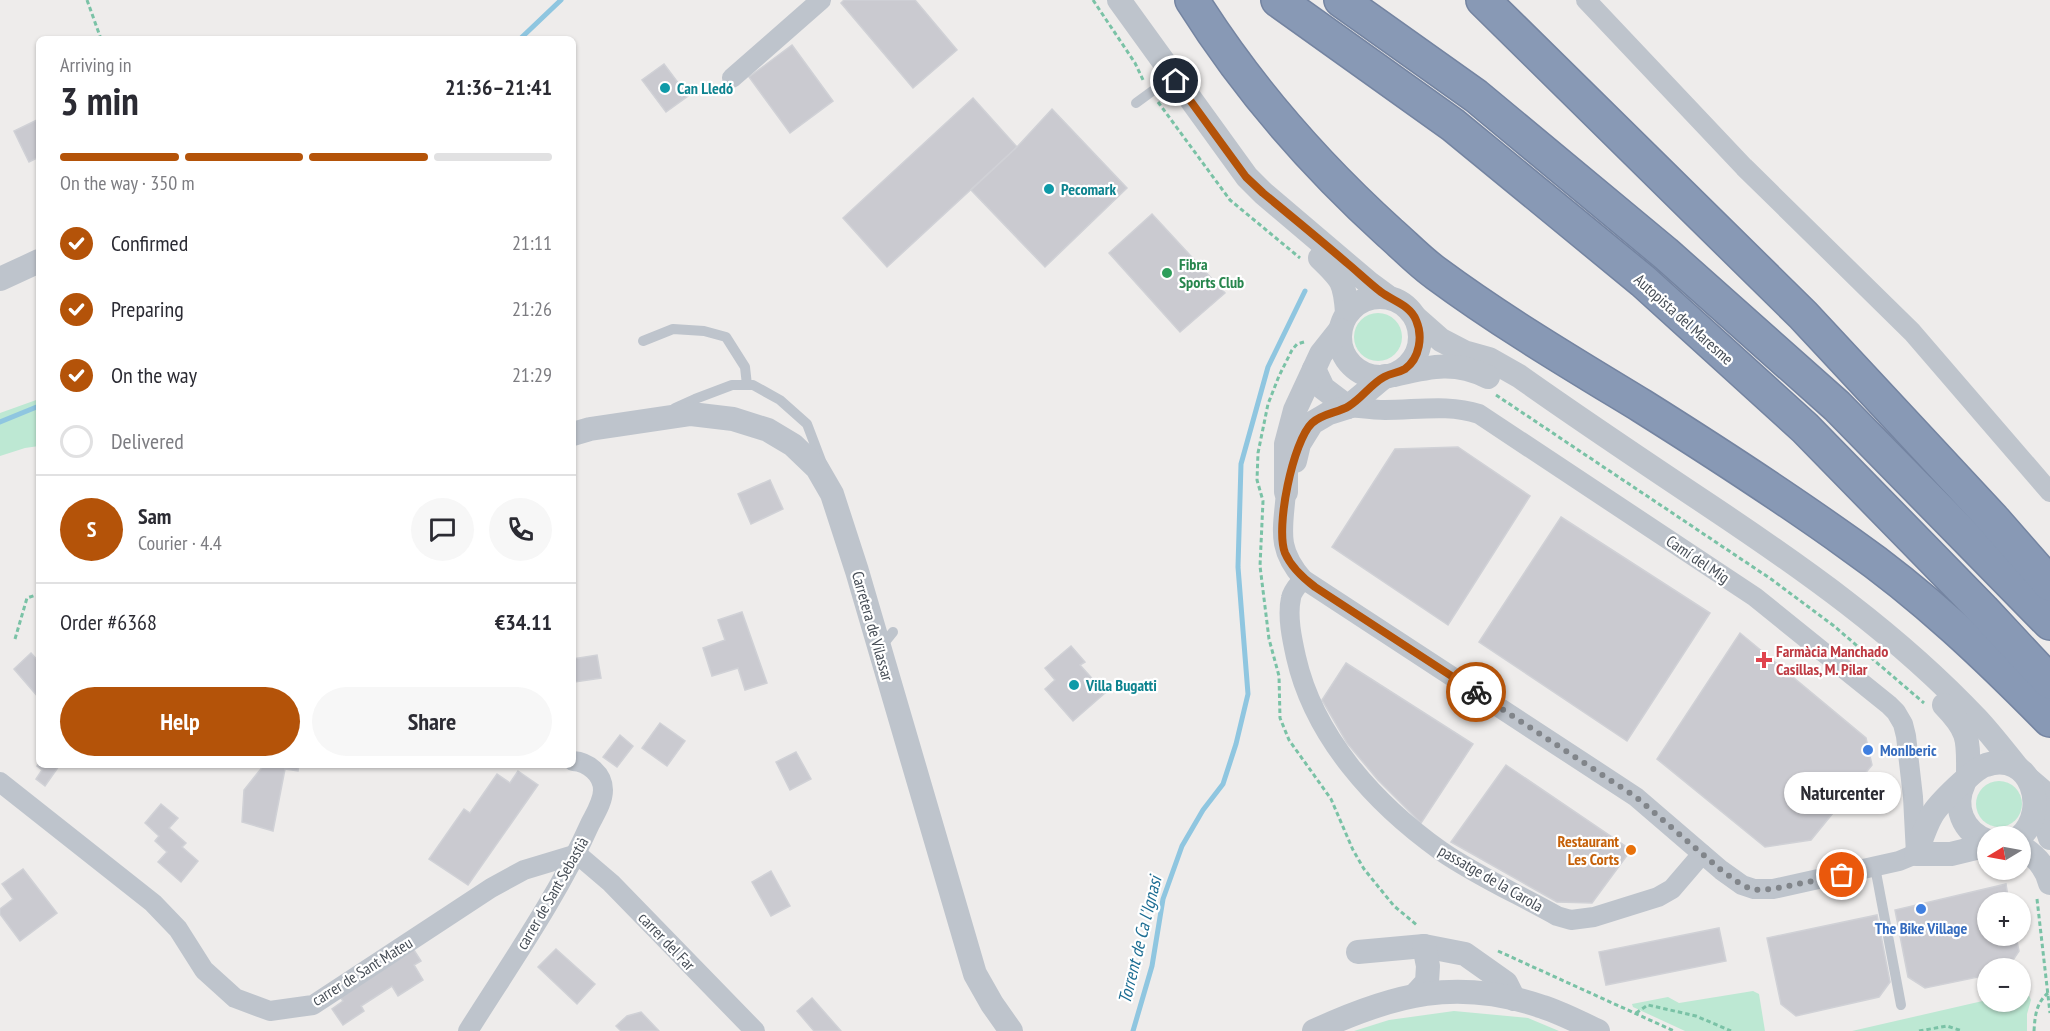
<!DOCTYPE html>
<meta charset="utf-8">
<style>
body{margin:0;font-family:"PT Sans Narrow",sans-serif;background:#f7f7f7;color:#2b2b33;height:100vh;display:flex;flex-direction:column;font-size:22px;white-space:nowrap}
*{box-sizing:border-box;margin:0}
p{font-size:20px;color:#7c7c81}
.icon{flex:none;width:33px;height:33px;fill:none;stroke:currentColor;stroke-width:2;stroke-linecap:round;stroke-linejoin:round}
.map{position:relative;flex:1;overflow:hidden}
.drawer{position:absolute;left:36px;top:36px;width:540px;height:732px;display:flex;flex-direction:column;background:#fff;border-radius:9px;box-shadow:0 2px 4px #0004}
.drawer>*{flex:none}
.needle{width:39px;rotate:260deg}
.buttons{position:absolute;left:1977px;top:826px;display:grid;gap:12px}
.buttons a{display:grid;place-items:center;width:54px;height:54px;border-radius:50%;background:#fff;box-shadow:0 2px 4px #0004;font-size:30px}
.pin{position:absolute;display:grid;place-items:center;width:51px;height:51px;color:#fff;margin:-26px;border:3px solid #fff;border-radius:50%;box-shadow:0 2px 6px #0007}
.courier{position:absolute;display:grid;place-items:center;width:60px;height:60px;margin:-30px;border:4px solid #b45309;border-radius:50%;background:#fff;color:#222;box-shadow:0 2px 8px #0007}
.bubble{position:absolute;height:42px;border-radius:21px;background:#fff;box-shadow:0 2px 4px #0004;font-size:20px;font-weight:600;line-height:42px;text-align:center}
.head em{font-style:normal;font-weight:600}
.head div{display:flex;flex-direction:column-reverse}
.head{display:flex;align-items:center;justify-content:space-between;height:102px;padding:0 24px}
h1{font-size:39px;font-weight:600;line-height:45px}
.bar{display:grid;grid-template-columns:repeat(4,1fr);gap:9px 6px;align-content:center;height:72px;padding:0 24px}
.bar i{height:8px;border-radius:4px;background:#e1e1e2}
.bar .current{background:#b45309}
.bar p{grid-column:span 4}
.line{display:flex;align-items:center;gap:15px;padding:0 24px;border-top:2px solid #e1e1e2}
.line div{flex:1}
.round{display:grid;place-items:center;flex:none;width:63px;height:63px;border-radius:32px;background:#f7f7f7}
ol{padding:0 24px;list-style:none}
li{display:flex;align-items:center;gap:18px;height:66px}
li p{margin-inline-start:auto}
li .icon{padding:6px;border-radius:50%;background:#b45309;color:#fff;stroke-width:4}
li:last-child{color:#7c7c81}
li i{width:33px;height:33px;border:3px solid #e1e1e2;border-radius:50%}
.action{display:flex;gap:12px;margin-top:auto;padding:12px 24px}
.action a{flex:1;height:69px;border-radius:36px;background:#b45309;color:#fff;font-size:24px;font-weight:600;line-height:69px;text-align:center}
.action a+a{background:#f7f7f7;color:#2b2b33}
.map>svg:first-child{display:block}
</style>
<div class="map">
<svg width="2050" height="1031" viewBox="0 0 2050 1031">
<rect width="100%" height="100%" fill="#eeeceb"/>
<g fill="#bde8d3">
<circle cx="1378" cy="337" r="24"/>
<path d="M39,399V446L25,448L0,456V413Z"/>
<circle cx="1999" cy="804" r="23"/>
<path d="M1753,991L1759,994L1765,1031H1685L1633,1007L1632,1004L1668,997L1679,1003Z"/>
<path d="M2027,991L2031,1000L2027,1014V1031H1852L1987,1000L1988,1002H2020L2021,993Z"/>
<path d="M1454,1011L1528,1018L1559,1031H1354L1389,1020Z"/>
</g>
<g fill="none" stroke-linecap="round" stroke-linejoin="round">
<g stroke="#8fc6e0" stroke-width="5">
<path d="M520,39L561,0"/>
<path d="M0,422L39,406"/>
<path d="M1133,1031L1152,966L1163,899L1182,846L1203,810L1223,784L1236,744L1248,694L1238,567L1241,464L1268,367L1305,291"/>
</g>
</g>
<g fill="#cacad0" stroke="#d0d1d6" stroke-width="1.5">
<path d="M844,0H915L957,50L913,88L841,3Z"/>
<path d="M792,45L833,101L790,133L749,77Z"/>
<path d="M664,64L688,96L666,112L642,80Z"/>
<path d="M973,98L1017,147L887,267L843,218Z"/>
<path d="M1052,109L1127,188L1045,267L971,190L1017,147Z"/>
<path d="M39,119V157L29,162L14,131Z"/>
<path d="M1152,214L1225,293L1180,332L1109,253Z"/>
<path d="M1458,447L1530,496L1448,625L1332,547L1395,449Z"/>
<path d="M770,480L783,509L751,524L738,494Z"/>
<path d="M1561,517L1710,613L1627,741L1479,642Z"/>
<path d="M742,612L767,683L745,690L738,668L712,676L703,648L725,640L718,620Z"/>
<path d="M1740,633L1866,738L1872,765L1811,840L1765,847L1657,759Z"/>
<path d="M1071,646L1085,662L1080,665L1105,693L1073,721L1045,689L1055,680L1045,668Z"/>
<path d="M31,653L39,662V698L14,669Z"/>
<path d="M597,655L601,678L575,682L573,659Z"/>
<path d="M1346,663L1473,744L1421,823L1378,780L1347,743L1322,700Z"/>
<path d="M660,723L685,741L667,766L642,748Z"/>
<path d="M620,735L633,746L617,767L603,757Z"/>
<path d="M796,752L811,779L790,790L776,762Z"/>
<path d="M39,763V765L59,766L45,786L36,779L42,770L37,766Z"/>
<path d="M264,765H299L298,771L285,769L273,831L242,822L244,790Z"/>
<path d="M1506,765L1631,850L1592,903L1557,902L1451,842Z"/>
<path d="M518,771L538,785L468,885L429,859L464,809L470,813L497,774L510,783Z"/>
<path d="M161,804L178,818L169,828L186,843L182,847L198,861L181,882L158,862L167,852L155,841L159,836L145,823Z"/>
<path d="M23,869L57,913L20,941L0,914V909L13,899L2,884Z"/>
<path d="M771,871L790,906L771,916L752,882Z"/>
<path d="M2006,884L2009,903H1988V936H2016L2019,951L2007,969H1988V975L1925,988L1908,977L1895,910Z"/>
<path d="M1877,915L1890,982L1879,997L1796,1016L1781,1004L1767,938Z"/>
<path d="M1719,928L1726,961L1606,985L1599,952Z"/>
<path d="M410,944L421,961L414,965L423,980L398,996L392,986L361,1006L364,1011L343,1025L332,1009L343,1001L337,992Z"/>
<path d="M556,949L595,984L577,1004L538,967Z"/>
<path d="M812,998L841,1031H814L797,1011Z"/>
<path d="M641,1012L659,1031H621L616,1026L627,1016Z"/>
</g>
<g fill="none" stroke-linecap="round" stroke-linejoin="round">
<defs>
<g id="motorway">
<path d="M1192,0C1246,86 1315,165 1390,233C1405,246 1420,262 1437,274C1502,322 1573,364 1642,406C1712,450 1783,496 1850,544C1923,595 1988,657 2050,720"/>
<path d="M1278,0L1453,125L1643,281L1805,428L1983,610L2050,682"/>
<path d="M1341,0L1476,96L1665,253L1837,406L2050,623"/>
<path d="M1483,0L1803,315L1993,519L2050,584"/>
</g>
</defs>
<use href="#motorway" stroke="#7484a1" stroke-width="36"/>
<g stroke="#7ac2a6" stroke-width="3" stroke-dasharray="4.5 3" stroke-linecap="butt">
<path d="M87,0L101,39"/>
<path d="M1093,0L1135,63L1144,82"/>
<path d="M1158,102L1230,200L1300,258"/>
<path d="M1304,342L1297,344L1292,350L1279,376L1268,404L1258,453L1257,480L1263,501L1260,566L1269,639L1279,676L1280,718L1289,740L1331,799L1353,850L1364,869L1394,906L1418,926"/>
<path d="M1496,395L1771,579L1834,626L1924,703"/>
<path d="M15,639L27,598L39,594"/>
<path d="M2037,899L2050,1013"/>
<path d="M1498,951L1674,1031"/>
<path d="M1636,1013L1648,1005L1696,1016L1731,1031"/>
<path d="M1919,1031L1947,1026L1962,1031"/>
<path d="M2034,1031C2035,1016 2036,1003 2048,993"/>
</g>
<g stroke="#bec4cc" stroke-width="10">
<path d="M1136,103L1162,84L1178,91"/>
<path d="M643,341L673,329L704,331L726,337L745,367L747,385"/>
<path d="M675,408L695,399L732,385H753L780,400L807,424L823,466"/>
<path d="M880,648L893,632"/>
<path d="M1875,867L1901,1005"/>
</g>
<g stroke="#bec4cc" stroke-width="20">
<path d="M1586,0L1744,167L1912,332L2050,492"/>
<path d="M732,78L821,0"/>
<path d="M1286,492C1283,530 1276,548 1303,579L1636,797L1721,870L1742,885L1754,889H1773L1899,861L1916,854L1913,797L1906,736L1903,724L1896,712L1889,705L1755,597L1479,414C1449,404 1417,410 1385,410C1373,410 1360,408 1348,407"/>
<path d="M1303,579C1299,584 1292,591 1291,598C1287,616 1292,639 1296,657C1314,737 1375,804 1441,851C1477,876 1518,894 1557,916L1571,920L1594,917L1658,897L1672,889L1702,854"/>
<path d="M2028,776L2050,795"/>
<path d="M0,782L153,903L178,929L204,970L235,998L270,1011L313,1005L491,888L524,870L577,854L611,883L755,1031"/>
<path d="M468,1031C510,964 558,896 590,824C595,814 603,802 603,790C603,774 588,762 573,761"/>
</g>
<g stroke="#bec4cc" stroke-width="24">
<path d="M1119,0L1247,177L1263,193L1369,283L1388,297"/>
<path d="M1320,258C1342,279 1345,282 1347,313"/>
<path d="M0,279L39,261"/>
<circle cx="1380" cy="337" r="40"/>
<path d="M1416,318L1441,340L1464,352L1489,359L1519,376C1581,420 1644,462 1707,504C1803,568 1897,634 1977,719C1991,734 2004,751 2017,767"/>
<path d="M1314,369L1323,388L1348,407"/>
<path d="M1394,375C1429,367 1454,360 1488,377"/>
<path d="M573,434L590,429L691,414L733,419L768,430L793,445L817,468L832,494L857,571L975,974L992,1004L1011,1031"/>
<path d="M1295,461L1299,444L1312,423L1329,413L1348,407L1385,376"/>
<path d="M1286,492V444L1295,410L1321,354L1340,330"/>
<path d="M1944,705C1971,733 1968,740 1968,777"/>
<path d="M1964,783C1953,806 1962,832 1988,841"/>
<path d="M2039,805L2050,838"/>
<path d="M1988,845L1951,854H1916C1921,841 1925,827 1932,815C1938,804 1975,768 1986,765C2031,750 2050,810 2020,837"/>
<path d="M2020,846C2035,855 2046,867 2050,883"/>
<path d="M1358,952L1424,946L1465,954L1506,983L1514,999"/>
<path d="M1416,994L1427,982L1428,966L1424,946"/>
<path d="M1314,1031C1394,994 1457,977 1543,1007C1562,1013 1580,1023 1598,1031"/>
</g>
<use href="#motorway" stroke="#8899b5" stroke-width="33"/>
</g>
<g fill="none" stroke-linecap="round" stroke-linejoin="round">
<path stroke="#81858a" stroke-width="6" stroke-dasharray="0 10.8" d="M1476,692L1636,797L1721,870L1742,885L1754,890L1773,889L1842,875"/>
<path stroke="#b45309" stroke-width="8" d="M1176,81L1246,177L1263,193C1291,216 1319,239 1347,263C1358,272 1369,283 1381,292C1393,301 1410,305 1416,320C1423,336 1420,358 1405,369C1398,373 1391,373 1384,377C1371,384 1362,398 1349,406C1338,413 1323,413 1312,423C1293,441 1275,528 1285,553C1291,567 1303,578 1315,587L1476,692"/>
</g>
<g fill="#0f9aa8" stroke="#fff" stroke-width="2">
<circle cx="665" cy="88" r="6"/>
<circle cx="1049" cy="189" r="6"/>
<circle cx="1074" cy="685" r="6"/>
</g>
<circle fill="#2e9e5b" stroke="#fff" stroke-width="2" cx="1167" cy="273" r="6"/>
<path fill="#e0444e" stroke="#fff" stroke-width="2" d="M1761 651h6v6h6v6h-6v6h-6v-6h-6v-6h6z"/>
<g fill="#3f7fe0" stroke="#fff" stroke-width="2">
<circle cx="1868" cy="750" r="6"/>
<circle cx="1921" cy="909" r="6"/>
</g>
<circle fill="#e8710a" stroke="#fff" stroke-width="2" cx="1631" cy="850" r="6"/>
<g text-anchor="middle" stroke-width="4.5" stroke-linejoin="round" paint-order="stroke">
<g font-size="16" font-weight="bold" fill="#0d838f" stroke="#fff" text-anchor="start">
<text x="677" y="94">Can Lledó</text>
<text x="1061" y="195">Pecomark</text>
<text x="1086" y="691">Villa Bugatti</text>
</g>
<g font-size="16" font-weight="bold" fill="#27864d" stroke="#fff" text-anchor="start">
<text x="1179" y="270">Fibra<tspan x="1179" dy="18">Sports Club</tspan></text>
</g>
<g font-size="16" fill="#464d56" stroke="#fff">
<text transform="translate(1684 319) rotate(42)" y="6">Autopista del Maresme</text>
<text transform="translate(1698 559) rotate(34)" y="6">Camí del Mig</text>
<text transform="translate(873 626) rotate(74)" y="6">Carretera de Vilassar</text>
<text transform="translate(1491 878) rotate(30)" y="6">passatge de la Carola</text>
<text transform="translate(552 893) rotate(-60)" y="6">carrer de Sant Sebastià</text>
<text transform="translate(667 941) rotate(46)" y="6">carrer del Far</text>
<text transform="translate(362 971) rotate(-32)" y="6">carrer de Sant Mateu</text>
</g>
<g font-size="16" font-weight="bold" fill="#be3a42" stroke="#fff" text-anchor="start">
<text x="1776" y="657">Farmàcia Manchado<tspan x="1776" dy="18">Casillas, M. Pilar</tspan></text>
</g>
<g font-size="16" font-weight="bold" fill="#366cbe" stroke="#fff" text-anchor="start">
<text x="1880" y="756">MonIberic</text>
<text x="1921" y="934" text-anchor="middle">The Bike Village</text>
</g>
<g font-size="16" font-weight="bold" fill="#c56008" stroke="#fff" text-anchor="end">
<text x="1619" y="847">Restaurant<tspan x="1619" dy="18">Les Corts</tspan></text>
</g>
<g font-size="18" font-style="italic" fill="#1c6d93" stroke="#fff">
<text transform="translate(1140 940) rotate(-76)" y="6">Torrent de Ca l'Ignasi</text>
</g>
</g>
</svg>
<div class="buttons">
<a><svg class="needle" viewBox="-14 -14 28 28"><path d="M0-13l5 13h-10z" fill="#e53935"/><path d="M0 13l5-13h-10z" fill="#7c7c81"/></svg></a>
<a>+</a>
<a>−</a>
</div>
<div class="pin" style="left:1842px;top:875px;background:#ea580c"><svg class="icon" aria-label="bag" viewBox="0 0 24 24"><path d="M5 8h14l-1 12H6zM9 8a3 3 0 0 1 6 0"/></svg></div>
<div class="pin" style="left:1176px;top:81px;background:#1f2937"><svg class="icon" aria-label="home" viewBox="0 0 24 24"><path d="M3 11l9-7 9 7M6 9v11h12V9"/></svg></div>
<div class="courier" style="left:1476px;top:692px"><svg class="icon" aria-label="bike" viewBox="0 0 24 24"><circle cx="6" cy="16" r="4"/><circle cx="18" cy="16" r="4"/><path d="M6 16l4-8h5l3 8M10 8l3 8H6M13 5h3"/></svg></div>
<div class="bubble" style="left:1784px;top:772px;width:117px">Naturcenter</div>
<section class="drawer">
<div class="head"><div><h1>3 min</h1><p>Arriving in</p></div><em>21:36–21:41</em></div>
<div class="bar"><i class="current"></i><i class="current"></i><i class="current"></i><i></i><p>On the way · 350 m</p></div>
<ol>
<li><svg class="icon" aria-label="check" viewBox="0 0 24 24"><path d="M5 12l5 5 9-10"/></svg>Confirmed<p>21:11</p></li>
<li><svg class="icon" aria-label="check" viewBox="0 0 24 24"><path d="M5 12l5 5 9-10"/></svg>Preparing<p>21:26</p></li>
<li><svg class="icon" aria-label="check" viewBox="0 0 24 24"><path d="M5 12l5 5 9-10"/></svg>On the way<p>21:29</p></li>
<li><i></i>Delivered</li>
</ol>
<div class="line" style="height:108px"><b class="round" style="background:#b45309;color:#fff">S</b><div><b>Sam</b><p>Courier · 4.4</p></div><a class="round"><svg class="icon" aria-label="chat" viewBox="0 0 24 24"><path d="M4 5h16v11H9l-5 4z"/></svg></a><a class="round"><svg class="icon" aria-label="phone" viewBox="0 0 24 24"><path d="M5 4h4l2 5-3 2q2 4 5 5l2-3 5 2v4C11 20 4 13 5 4z"/></svg></a></div>
<div class="line" style="height:78px"><div>Order #6368</div><b>€34.11</b></div>
<div class="action"><a>Help</a><a>Share</a></div>
</section>
</div>
